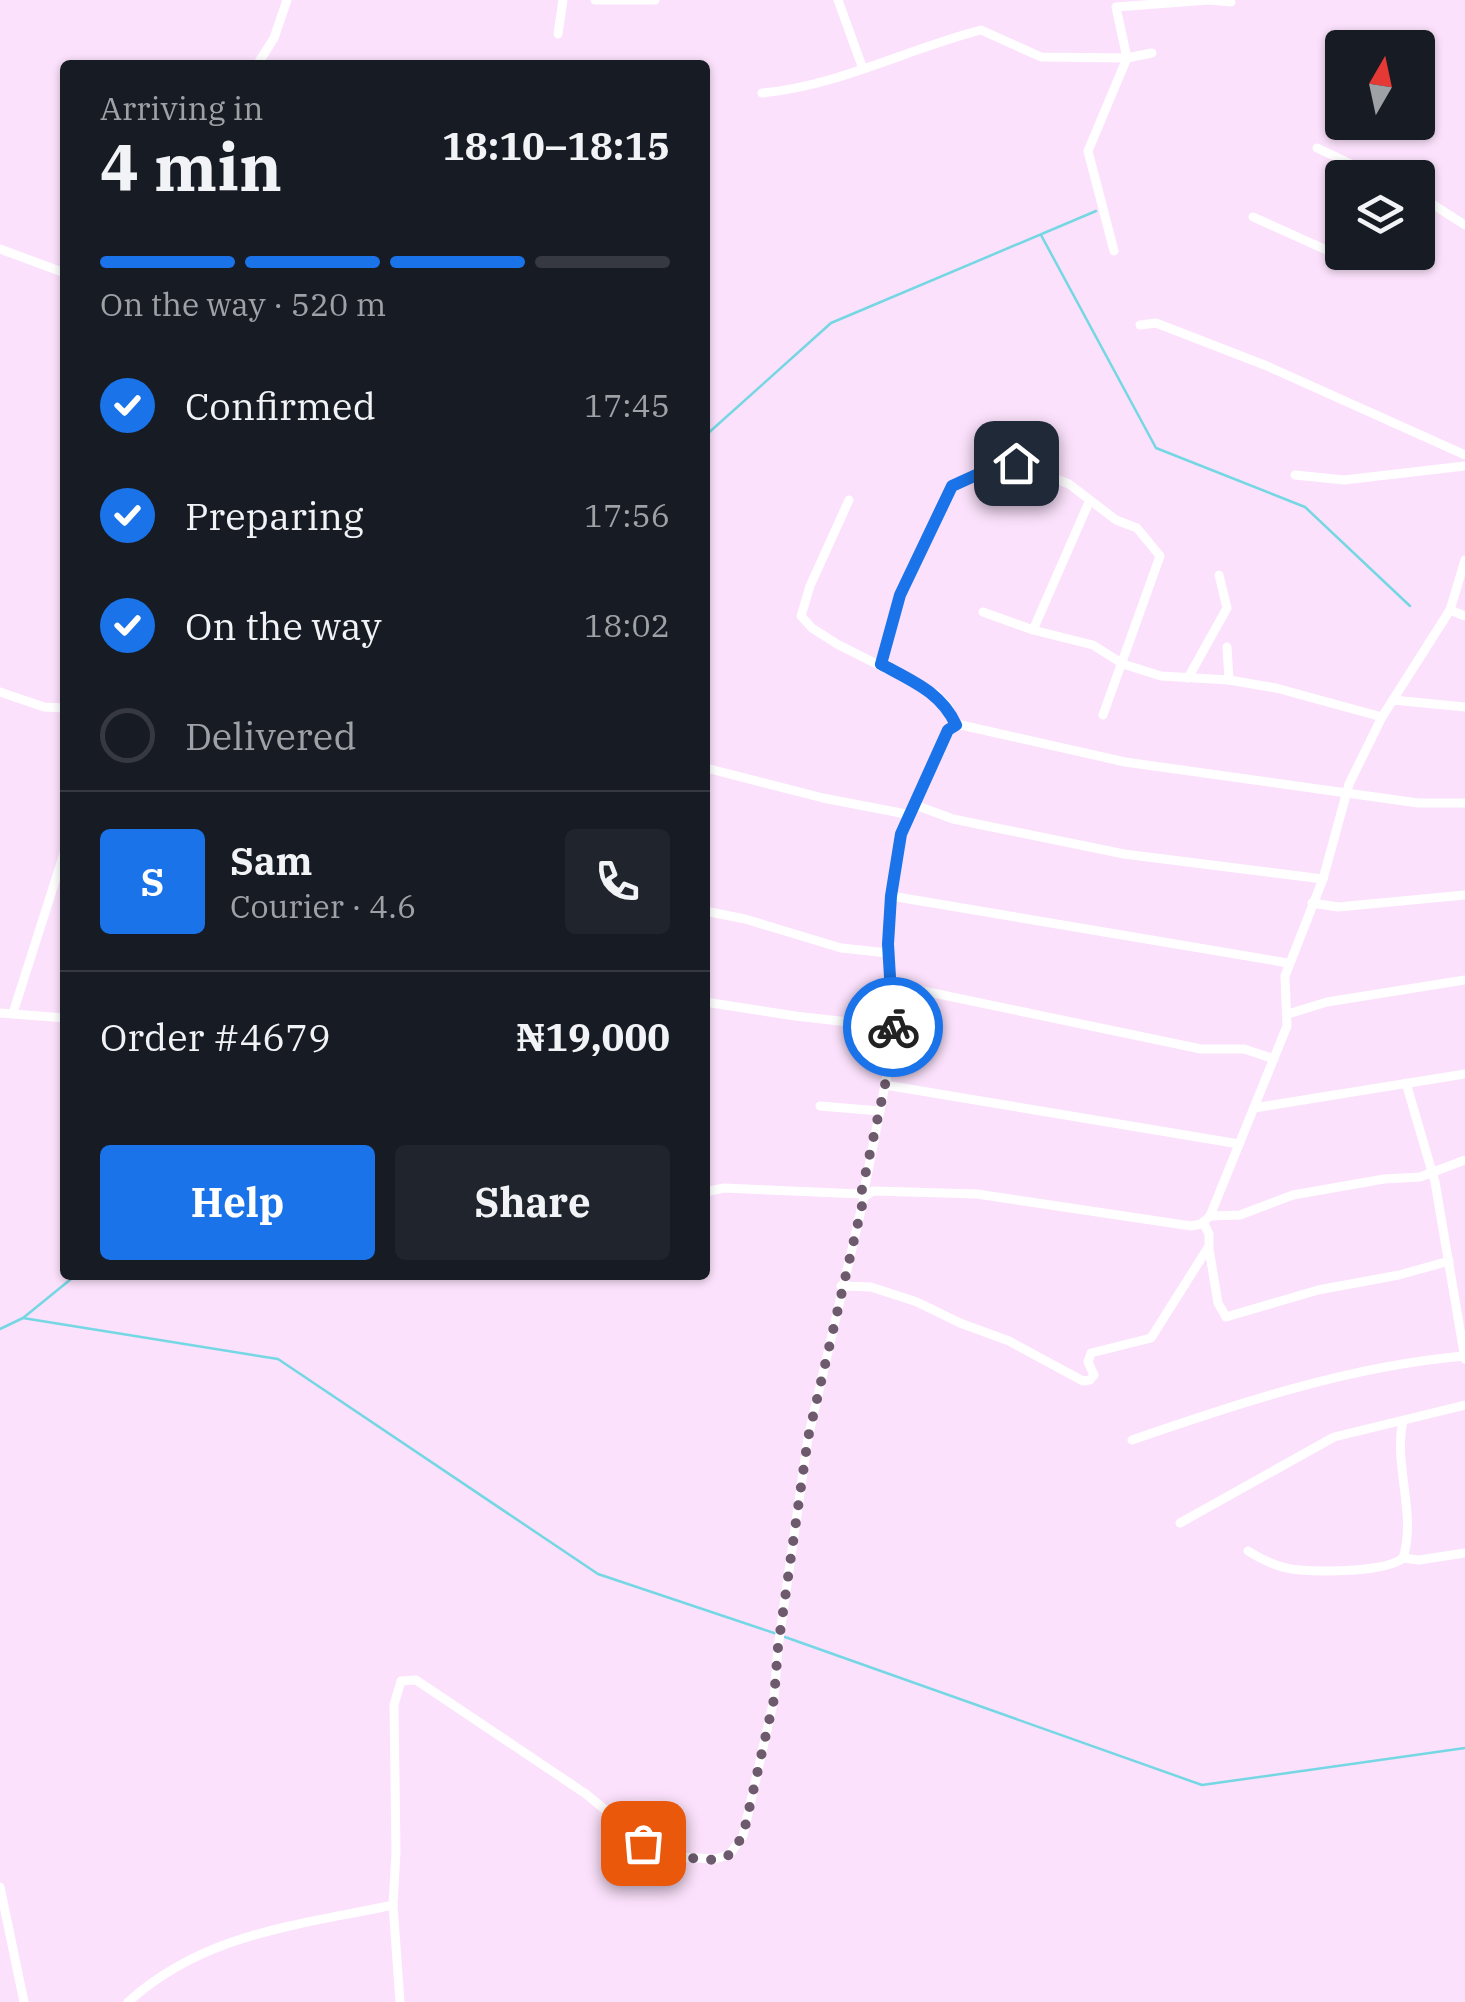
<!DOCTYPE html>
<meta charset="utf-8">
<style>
body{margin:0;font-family:"IBM Plex Serif",serif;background:#20242c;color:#f1f3f6;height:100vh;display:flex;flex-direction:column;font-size:38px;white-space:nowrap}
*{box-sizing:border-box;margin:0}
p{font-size:32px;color:#9ea1a6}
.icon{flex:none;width:55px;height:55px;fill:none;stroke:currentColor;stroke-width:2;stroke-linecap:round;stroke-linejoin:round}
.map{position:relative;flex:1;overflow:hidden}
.details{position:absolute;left:60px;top:60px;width:650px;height:1220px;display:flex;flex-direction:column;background:#171b24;border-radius:10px;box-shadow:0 2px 8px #0004}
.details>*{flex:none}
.needle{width:65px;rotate:9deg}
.fabs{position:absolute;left:1325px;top:30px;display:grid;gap:20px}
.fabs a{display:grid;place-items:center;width:110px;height:110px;border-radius:10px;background:#171b24;box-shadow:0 2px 8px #0004;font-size:50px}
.pin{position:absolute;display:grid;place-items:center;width:85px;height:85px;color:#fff;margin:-42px;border-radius:20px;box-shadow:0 5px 15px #0006}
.courier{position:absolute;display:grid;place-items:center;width:100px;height:100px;margin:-50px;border:8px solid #1a73e8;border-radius:50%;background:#fff;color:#222;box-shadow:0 2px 12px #0007}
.head em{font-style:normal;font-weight:700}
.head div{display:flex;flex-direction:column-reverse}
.head{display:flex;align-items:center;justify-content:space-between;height:170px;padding:0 40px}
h1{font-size:65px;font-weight:700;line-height:75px}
.bar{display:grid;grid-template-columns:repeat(4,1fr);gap:15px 10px;align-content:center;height:120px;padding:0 40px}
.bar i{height:12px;border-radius:8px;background:#363941}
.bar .active{background:#1a73e8}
.bar p{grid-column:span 4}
.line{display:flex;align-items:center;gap:25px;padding:0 40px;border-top:2px solid #363941}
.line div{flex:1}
.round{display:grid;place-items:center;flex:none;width:105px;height:105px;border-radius:10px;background:#20242c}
ol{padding:0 40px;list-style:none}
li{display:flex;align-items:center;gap:30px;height:110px}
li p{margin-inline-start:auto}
li .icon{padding:10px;border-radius:50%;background:#1a73e8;color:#fff;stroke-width:4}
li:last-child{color:#9ea1a6}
li i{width:55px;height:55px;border:5px solid #363941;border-radius:50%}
.primary-button{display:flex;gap:20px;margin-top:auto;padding:20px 40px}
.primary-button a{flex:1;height:115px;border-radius:10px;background:#1a73e8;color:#fff;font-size:40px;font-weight:700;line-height:115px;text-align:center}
.primary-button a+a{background:#20242c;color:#f1f3f6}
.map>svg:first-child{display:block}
</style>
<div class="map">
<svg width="1465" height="2002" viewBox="0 0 1465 2002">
<rect width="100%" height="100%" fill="#fbe1fb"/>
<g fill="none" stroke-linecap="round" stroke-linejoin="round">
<g stroke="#74d7e3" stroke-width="2.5">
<path d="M1041,235L1156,448L1305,507L1410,606"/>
<path d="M705,436L831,323L1096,211"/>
<path d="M23,1318L278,1359L598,1574L777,1634"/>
<path d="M0,1329L23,1318L76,1275"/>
<path d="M785,1637L1202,1785L1465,1748"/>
</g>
<g stroke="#fff" stroke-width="9">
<path d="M595,0H655"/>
<path d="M838,0L863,69"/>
<path d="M558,34L563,0"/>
<path d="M257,65L274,38L287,0"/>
<path d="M762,93C838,86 907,49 981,30L1041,57L1127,58L1116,7L1209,0L1231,2"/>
<path d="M1317,148L1381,178"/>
<path d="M1418,195L1465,225"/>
<path d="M1253,217L1340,256L1359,260L1370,252"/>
<path d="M0,249L65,273"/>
<path d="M1114,251L1088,151L1127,58L1152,53"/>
<path d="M1140,325L1156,323L1267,366L1465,455"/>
<path d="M1295,475L1344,480L1465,466"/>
<path d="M849,500L810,586L801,616L812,628L837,644L936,694L948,707L956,725"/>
<path d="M1450,610L1465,616"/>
<path d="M983,612L1033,630L1093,645L1123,664L1161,676L1229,680L1276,688L1382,717"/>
<path d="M1033,630L1089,502"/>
<path d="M1227,647L1229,680"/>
<path d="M881,664L900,595L952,486L985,471L1016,463L1069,484L1116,520L1137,528L1160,556L1103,715"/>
<path d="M1188,678L1227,608L1219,575"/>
<path d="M0,692L44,707L65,708"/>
<path d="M1393,700L1465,707"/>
<path d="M710,769L823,798L911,815"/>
<path d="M915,805L953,819L1124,854L1323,879"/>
<path d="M891,896L1288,963"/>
<path d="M1312,903L1338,907L1465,895"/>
<path d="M705,911L745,919L841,948L888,953"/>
<path d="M890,984L1201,1049H1244L1274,1059"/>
<path d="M705,1002L795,1016L893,1027"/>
<path d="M0,1013L65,1018"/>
<path d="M13,1013L65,850"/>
<path d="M1288,1014L1327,1002L1465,980"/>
<path d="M1406,1083L1435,1182L1465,1359"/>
<path d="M885,1085L1239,1144"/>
<path d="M820,1106L880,1111"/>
<path d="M1254,1108L1465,1074"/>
<path d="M705,1192L724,1188L861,1194"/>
<path d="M863,1196L893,1045L888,944L891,896L901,834L952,726L961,725L1125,762L1418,803H1465"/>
<path d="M1210,1216L1240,1215L1293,1195L1384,1179L1420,1177L1465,1160"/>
<path d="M1209,1249L1218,1303L1226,1317L1318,1290L1399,1275L1449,1261"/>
<path d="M841,1286L871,1287L917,1302L960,1323L1009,1341L1083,1381L1090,1380L1094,1375L1088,1362L1091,1353L1151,1338L1209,1246V1234L1203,1222"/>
<path d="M1403,1421C1393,1465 1417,1514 1403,1558"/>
<path d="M1132,1440C1239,1403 1350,1366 1464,1356"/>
<path d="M1180,1523L1334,1437L1465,1405"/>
<path d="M1248,1551C1264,1561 1281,1569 1300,1570C1324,1572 1386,1572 1403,1558L1419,1560L1465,1553"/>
<path d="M0,1887L24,2002"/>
<path d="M128,2002C205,1933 295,1926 393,1905"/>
<path d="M400,2002L393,1905L396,1852L394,1705L401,1681L416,1680L586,1794L655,1851L664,1856L714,1859L729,1855L743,1836L774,1699L778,1647L808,1438L864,1197L873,1191L977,1194L1191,1226L1201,1224L1210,1216L1287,1026L1285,976L1323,879L1349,784L1382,717L1450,610L1465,560"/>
</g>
</g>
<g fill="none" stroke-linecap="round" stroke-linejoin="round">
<path stroke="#6d5a6d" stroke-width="10" stroke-dasharray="0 18" d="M643,1843L664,1856L714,1860L729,1855L743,1836L774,1699L778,1647L808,1438L864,1197L861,1194L885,1085L893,1027"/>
<path stroke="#1a73e8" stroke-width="12" d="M893,1027L888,944L891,896L901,834L948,730L956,725C941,692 912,681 881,664L900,595L952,486L985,471L1016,463"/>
</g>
</svg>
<div class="fabs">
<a><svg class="needle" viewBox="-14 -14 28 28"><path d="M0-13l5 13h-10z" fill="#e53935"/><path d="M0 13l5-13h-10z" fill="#9ea1a6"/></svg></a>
<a><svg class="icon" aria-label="layers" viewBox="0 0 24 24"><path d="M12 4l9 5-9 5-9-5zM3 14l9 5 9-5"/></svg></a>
</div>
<div class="pin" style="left:643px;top:1843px;background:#ea580c"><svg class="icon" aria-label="bag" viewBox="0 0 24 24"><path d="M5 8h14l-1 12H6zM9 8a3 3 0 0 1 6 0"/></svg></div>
<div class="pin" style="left:1016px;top:463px;background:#1f2937"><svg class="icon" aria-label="home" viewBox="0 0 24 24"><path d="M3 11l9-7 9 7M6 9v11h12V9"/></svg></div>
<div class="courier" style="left:893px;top:1027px"><svg class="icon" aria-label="bike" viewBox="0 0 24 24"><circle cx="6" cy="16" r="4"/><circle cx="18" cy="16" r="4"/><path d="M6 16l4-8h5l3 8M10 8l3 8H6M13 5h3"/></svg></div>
<section class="details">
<div class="head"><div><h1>4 min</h1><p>Arriving in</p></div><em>18:10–18:15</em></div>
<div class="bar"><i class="active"></i><i class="active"></i><i class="active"></i><i></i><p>On the way · 520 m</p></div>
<ol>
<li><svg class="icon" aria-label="check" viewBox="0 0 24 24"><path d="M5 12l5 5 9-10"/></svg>Confirmed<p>17:45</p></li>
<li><svg class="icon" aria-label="check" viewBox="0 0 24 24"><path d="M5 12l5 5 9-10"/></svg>Preparing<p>17:56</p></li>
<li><svg class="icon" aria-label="check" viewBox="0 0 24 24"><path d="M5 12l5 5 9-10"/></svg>On the way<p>18:02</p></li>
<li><i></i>Delivered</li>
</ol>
<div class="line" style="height:180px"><b class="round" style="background:#1a73e8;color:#fff">S</b><div><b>Sam</b><p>Courier · 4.6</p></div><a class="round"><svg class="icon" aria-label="phone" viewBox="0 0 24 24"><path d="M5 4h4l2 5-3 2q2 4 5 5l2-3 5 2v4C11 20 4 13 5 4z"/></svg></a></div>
<div class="line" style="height:130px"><div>Order #4679</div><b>₦19,000</b></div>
<div class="primary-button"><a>Help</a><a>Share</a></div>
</section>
</div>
